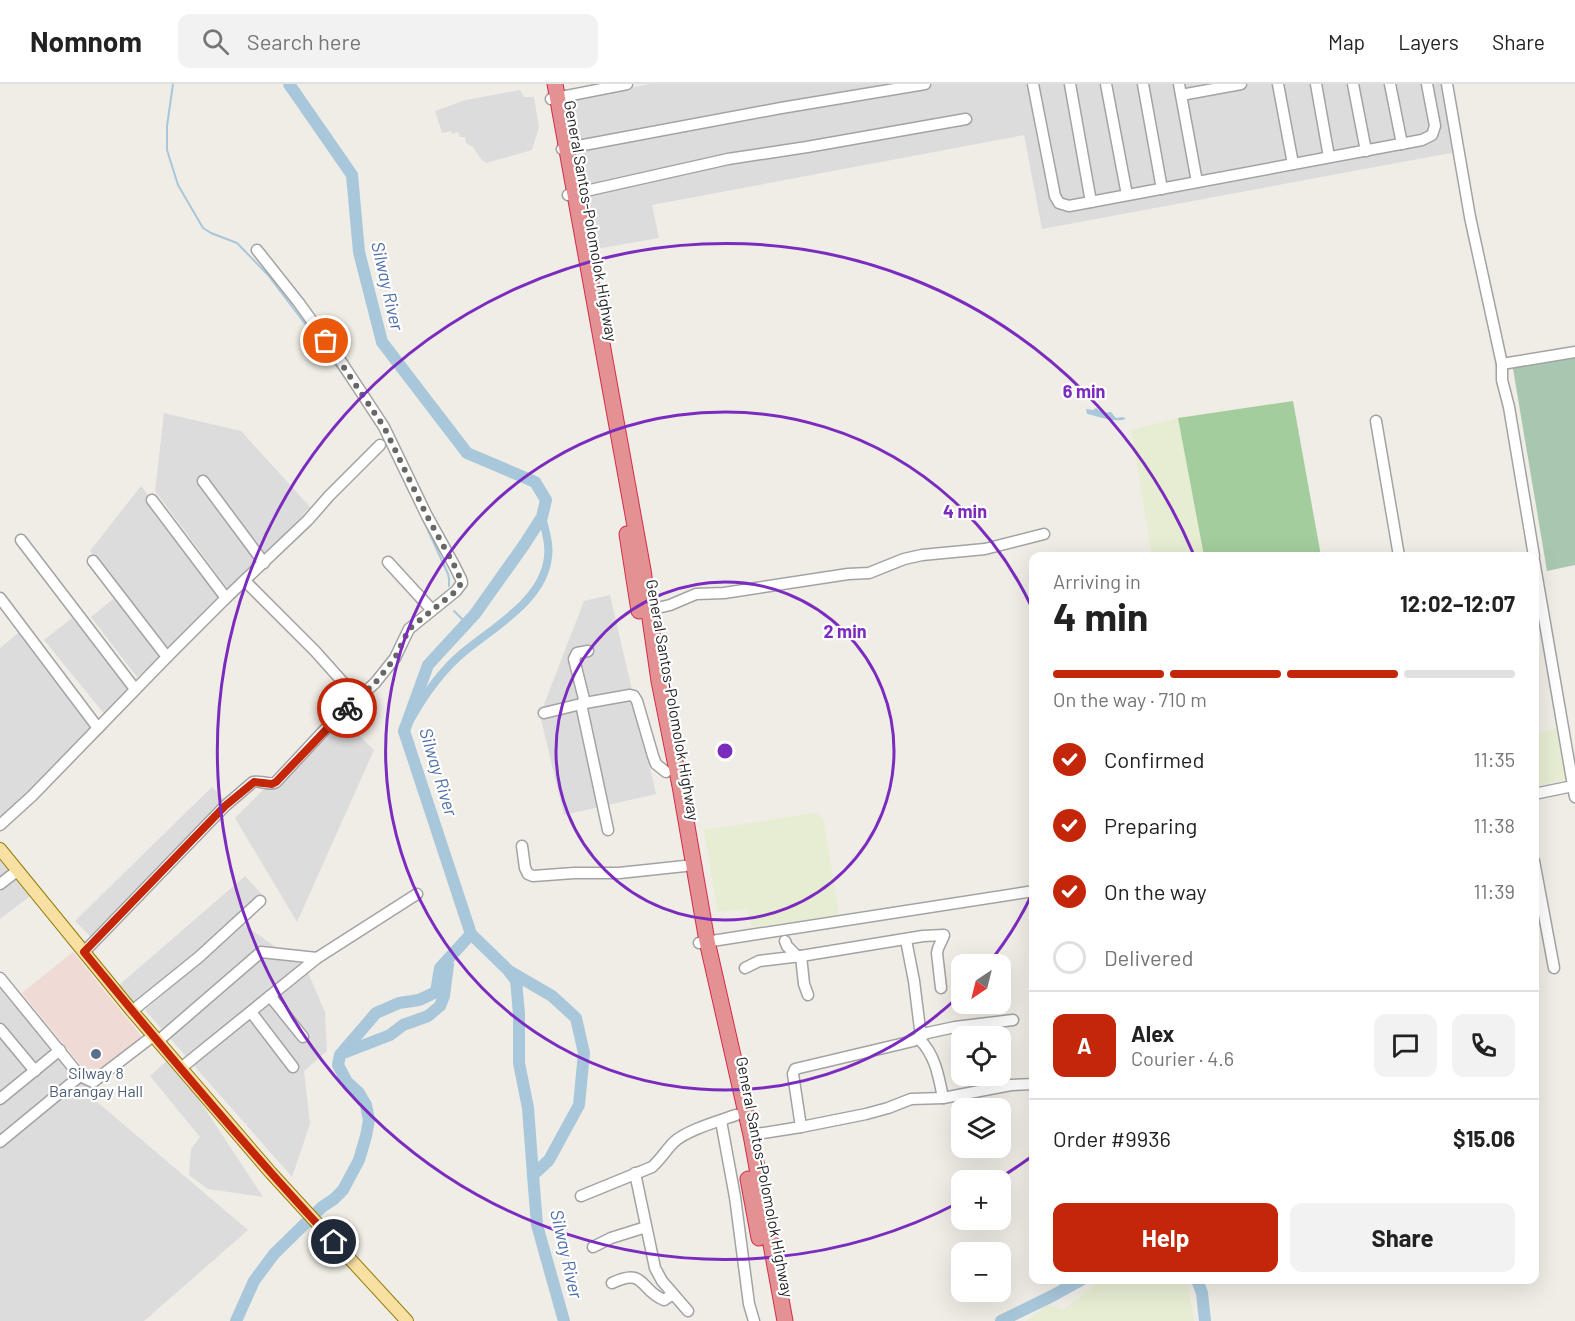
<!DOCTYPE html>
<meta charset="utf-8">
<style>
body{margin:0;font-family:Barlow,sans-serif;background:#f2f2f2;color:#222;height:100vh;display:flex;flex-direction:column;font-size:22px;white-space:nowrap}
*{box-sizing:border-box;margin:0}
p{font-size:20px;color:#767676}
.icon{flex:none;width:33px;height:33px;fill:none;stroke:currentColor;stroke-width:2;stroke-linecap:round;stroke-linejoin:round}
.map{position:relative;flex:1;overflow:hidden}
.panel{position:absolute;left:1029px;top:468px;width:510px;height:732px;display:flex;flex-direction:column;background:#fff;border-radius:12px;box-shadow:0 6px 24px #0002}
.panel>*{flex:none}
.needle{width:39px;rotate:215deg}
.buttons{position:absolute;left:951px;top:870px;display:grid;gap:12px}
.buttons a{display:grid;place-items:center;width:60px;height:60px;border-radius:12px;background:#fff;box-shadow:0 6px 24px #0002;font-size:30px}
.pin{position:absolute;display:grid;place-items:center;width:51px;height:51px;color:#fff;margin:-26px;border:3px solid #fff;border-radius:50%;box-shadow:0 2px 6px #0007}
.courier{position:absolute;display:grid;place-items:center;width:60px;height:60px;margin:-30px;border:4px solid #c42609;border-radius:50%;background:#fff;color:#222;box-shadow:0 2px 8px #0007}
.summary em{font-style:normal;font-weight:700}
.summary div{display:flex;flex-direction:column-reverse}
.summary{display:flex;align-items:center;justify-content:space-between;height:102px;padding:0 24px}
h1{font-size:39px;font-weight:700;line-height:45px}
.bar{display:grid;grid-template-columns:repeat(4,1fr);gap:9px 6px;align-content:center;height:72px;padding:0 24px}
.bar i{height:8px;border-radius:4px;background:#e0e0e0}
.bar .current{background:#c42609}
.bar p{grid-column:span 4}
.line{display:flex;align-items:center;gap:15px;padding:0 24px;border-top:2px solid #e0e0e0}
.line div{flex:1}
.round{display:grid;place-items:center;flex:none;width:63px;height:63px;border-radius:12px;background:#f2f2f2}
ol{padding:0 24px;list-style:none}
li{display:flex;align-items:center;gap:18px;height:66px}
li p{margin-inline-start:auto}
li .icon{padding:6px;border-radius:50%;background:#c42609;color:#fff;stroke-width:4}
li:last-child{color:#767676}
li i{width:33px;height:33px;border:3px solid #e0e0e0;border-radius:50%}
.cta{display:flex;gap:12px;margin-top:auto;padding:12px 24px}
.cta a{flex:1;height:69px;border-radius:12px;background:#c42609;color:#fff;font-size:24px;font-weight:700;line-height:69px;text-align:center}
.cta a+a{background:#f2f2f2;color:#222}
header{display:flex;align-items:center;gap:36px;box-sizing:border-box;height:84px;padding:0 30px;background:#fff;border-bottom:2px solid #e0e0e0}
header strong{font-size:28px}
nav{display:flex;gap:33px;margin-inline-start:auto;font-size:21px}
.search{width:420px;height:54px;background:#f2f2f2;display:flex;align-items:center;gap:15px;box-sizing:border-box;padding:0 21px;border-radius:12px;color:#767676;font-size:22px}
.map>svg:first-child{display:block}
</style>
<header>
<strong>Nomnom</strong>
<div class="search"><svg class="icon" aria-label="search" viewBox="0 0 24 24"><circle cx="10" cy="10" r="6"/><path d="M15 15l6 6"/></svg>Search here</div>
<nav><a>Map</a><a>Layers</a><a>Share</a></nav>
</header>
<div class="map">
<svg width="1575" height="1237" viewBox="0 0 1575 1237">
<rect width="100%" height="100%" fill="#efede5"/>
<g fill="#dddcdc">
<path d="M650,0H1444L1456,68L1042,145L1024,51L652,121L659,154L596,165L567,15Z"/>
<path d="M520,6L524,13H534L539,43L532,66L486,79L481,75L473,63L466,59L465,53H460L458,48L452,50L451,47L442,49L435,27L466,16Z"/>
<path d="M164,329L241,347L310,423L231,509L155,407Z"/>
<path d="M141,402L230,518L167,566L90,467Z"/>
<path d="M610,511L656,710L564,731L540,631L584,517Z"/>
<path d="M117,512L163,572L137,593L91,533Z"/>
<path d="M72,534L134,611L106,632L44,556Z"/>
<path d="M23,545L107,645L0,741V564Z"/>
<path d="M338,631L374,666L297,838L235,734Z"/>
<path d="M212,703L229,720L92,854L75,837Z"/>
<path d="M0,773L30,812L0,835Z"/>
<path d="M245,792L265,814L137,924L118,902Z"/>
<path d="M243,840L306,884L325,928L327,967L304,987L310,1040L292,1093L145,926Z"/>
<path d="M0,889L90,999V1012L248,1146L144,1237H0Z"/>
<path d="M171,973L263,1113L208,1105L189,1091L191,1065L200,1053L150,992Z"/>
</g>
<path fill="#efdad5" d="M73,868L143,954L92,995L22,909Z"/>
<g fill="#e7edd2">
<path d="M1178,334L1204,472H1152L1131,346Z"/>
<path d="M1556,645L1566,695L1535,702V651Z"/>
<path d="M815,729L823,734L839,831L752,843L747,825L718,828L704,746Z"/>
<path d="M1102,1196H1187L1194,1237H1026L1047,1221L1063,1226Z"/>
</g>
<path fill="#a3cd9c" d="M1293,317L1321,472H1204L1178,334Z"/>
<path fill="#a8c7b1" d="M1575,269V481L1547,487L1512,279Z"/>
<path fill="#a8c7db" d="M1096,324L1103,329L1111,328L1116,334L1123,333L1126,335C1113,339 1099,332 1087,330L1086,325L1093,326Z"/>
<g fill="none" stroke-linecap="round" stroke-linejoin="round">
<g stroke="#a8c7db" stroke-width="2">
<path d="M173,0L167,42V66L178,101L203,144L211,149L237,159L268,191L325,266L354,306"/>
<path d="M422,433L448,490L449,495V502"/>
<path d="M454,527L466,539"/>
</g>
<path stroke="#a8c7db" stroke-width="8" d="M404,647C419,620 435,594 458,573C489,545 543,519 548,473C550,459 545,446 542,433"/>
<g stroke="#a8c7db" stroke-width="12">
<path d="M289,0L352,91L359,168L382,258L467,369L535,398L546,416L542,433L524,461L475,530L428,581L404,647L471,850L509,887L552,912L576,934L584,969L579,1021L549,1076L533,1091L537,1141L564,1237"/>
<path d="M510,889L516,896L519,930V979L528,1024L533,1091"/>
<path d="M341,970L390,951L403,941L428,932L440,922L444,912L448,881"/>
<path d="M1197,1196L1202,1209L1205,1237"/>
<path d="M236,1237L254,1197L274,1170L322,1123L334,1115L343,1106L359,1076L366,1052L369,1036L366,1021L359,1009L347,998L338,981L340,971L376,929L399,919L419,916L436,908L440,884L471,850"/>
<path d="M1001,1237L1052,1212L1081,1196"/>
</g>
<defs>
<g id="minor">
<path d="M1033,0L1055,112L1059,119L1069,122L1422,56L1432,51L1435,42L1427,0"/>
<path d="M1070,0L1091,118"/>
<path d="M1106,0L1127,111"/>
<path d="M1143,0L1162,105"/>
<path d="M1179,0L1197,98"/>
<path d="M1278,0L1293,80"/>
<path d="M1316,0L1329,73"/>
<path d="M1353,0L1366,67"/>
<path d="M1390,0L1402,60"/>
<path d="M1447,0L1470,133L1502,280V296L1509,323L1534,472"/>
<path d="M1181,11L1241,0"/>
<path d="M551,15L627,0"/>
<path d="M562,65L781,24L925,0"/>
<path d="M568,111L728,75L807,63L966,35"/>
<path d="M1502,280L1575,268"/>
<path d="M1376,337L1399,472"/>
<path d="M203,397L264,479"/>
<path d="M152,416L226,514"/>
<path d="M21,456L135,605"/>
<path d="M1534,476L1575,713"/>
<path d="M93,477L167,573"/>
<path d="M388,478L432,526"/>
<path d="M245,497L315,567L357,614"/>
<path d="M0,514L98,644"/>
<path d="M649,526L670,521L696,510L724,509L848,490L869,489L904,475L922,471L985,465L1044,450"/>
<path d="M585,619L574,575L577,569L588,567"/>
<path d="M581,620L608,746"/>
<path d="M544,629L585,619L630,611L634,612L637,617L653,672L656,680L666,688"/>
<path d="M1534,710L1573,702"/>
<path d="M0,741L32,712L167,573L226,514L308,436L329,412L380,361"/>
<path d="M522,762L525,784L528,790L533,792L574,789H619L685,782"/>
<path d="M1534,777L1554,884"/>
<path d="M0,800L17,787"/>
<path d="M906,856L914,897L921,953"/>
<path d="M785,857L787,862L798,873"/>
<path d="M699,859L1034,807"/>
<path d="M84,868L225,722L253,698C260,696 270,702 276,698L332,638L375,599L395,574L409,545L456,507L462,499L461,495L454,481L427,432L384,343L340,276L299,219L257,166"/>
<path d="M745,884L759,877L801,872"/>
<path d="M0,894L80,992L93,998L153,952"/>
<path d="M808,911L804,900L801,872L923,852L944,851C942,858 938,861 937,869L941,904"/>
<path d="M270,912L303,953"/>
<path d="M132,927L199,873L260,817"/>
<path d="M251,928L293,983"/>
<path d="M0,945L35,987"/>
<path d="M919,955C935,970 939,993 943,1014"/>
<path d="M158,957L261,868L317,874"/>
<path d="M181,984L317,874L417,810"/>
<path d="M0,1015L60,966"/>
<path d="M721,1037L735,1113L749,1220L754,1237"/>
<path d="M801,1043L793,990L795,985L913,957L927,949L955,943L1013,936"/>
<path d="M751,1051L801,1043L866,1030L888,1024L911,1015L943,1014L1011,1001L1034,1000"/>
<path d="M0,1058L80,992"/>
<path d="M635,1089L655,1184L662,1197L688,1227"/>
<path d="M581,1112L652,1083C661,1075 666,1066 674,1058C687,1046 719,1037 736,1031"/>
<path d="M593,1163L611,1154L646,1143"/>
<path d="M612,1199C646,1183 639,1206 664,1216L673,1210"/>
</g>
<path id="major" d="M0,765L132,927L181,984L271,1089L407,1237"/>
<g id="highway">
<path d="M555,0L643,486L659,597L680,702L707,857L751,1051L785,1237"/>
<path d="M627,450L639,527"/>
<path d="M748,1095L759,1154"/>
</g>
</defs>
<use href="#minor" stroke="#a3a3a3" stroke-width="13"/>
<use href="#major" stroke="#937a07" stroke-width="14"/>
<use href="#highway" stroke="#d32d4c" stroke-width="17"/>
<use href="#minor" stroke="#fff" stroke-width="10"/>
<use href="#major" stroke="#f8e0a2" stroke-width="12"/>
<use href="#highway" stroke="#e39193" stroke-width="15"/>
</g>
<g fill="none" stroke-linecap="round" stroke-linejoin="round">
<path stroke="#686764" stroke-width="6" stroke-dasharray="0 10.8" d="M326,257L384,343L427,432L454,481L462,498L456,507L409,545L395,574L388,583L375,599L347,624"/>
<path stroke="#c42609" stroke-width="8" d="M334,1158C247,1065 165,967 84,868L225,722L254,698L272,700L276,698L347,624"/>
</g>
<g fill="none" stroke="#7b2cbf" stroke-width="3">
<circle cx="725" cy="667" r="169"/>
<path d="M1033 808A339 339 0 0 1 988 880M960 911A339 339 0 1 1 1033 526"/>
<path d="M1031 1073A508 508 0 0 1 998 1095M960 1118A508 508 0 1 1 1193 469"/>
</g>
<circle fill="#5c6f8a" stroke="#fff" stroke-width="2" cx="96" cy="970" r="6"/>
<g text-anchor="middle" stroke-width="4.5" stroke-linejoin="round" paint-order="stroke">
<g font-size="16" fill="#1f1f1f" stroke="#fff">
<text transform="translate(591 137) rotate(80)" y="6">General Santos-Polomolok Highway</text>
<text transform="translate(673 616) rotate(80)" y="6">General Santos-Polomolok Highway</text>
<text transform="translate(765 1093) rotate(79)" y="6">General Santos-Polomolok Highway</text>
</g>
<g font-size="16" fill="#4e5e75" stroke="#fff">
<text x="96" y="995">Silway 8<tspan x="96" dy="18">Barangay Hall</tspan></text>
</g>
<g font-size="18" font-style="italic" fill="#4f6faa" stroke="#fff">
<text transform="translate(387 202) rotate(77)" y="6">Silway River</text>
<text transform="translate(438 688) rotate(73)" y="6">Silway River</text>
<text transform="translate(566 1170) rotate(77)" y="6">Silway River</text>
</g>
</g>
<circle cx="725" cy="667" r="9" fill="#7b2cbf" stroke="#fff" stroke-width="3"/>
<g font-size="18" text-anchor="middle" font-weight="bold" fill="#7b2cbf" stroke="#fff" stroke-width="4.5" stroke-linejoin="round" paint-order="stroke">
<text x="1084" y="314">6 min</text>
<text x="965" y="434">4 min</text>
<text x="845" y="554">2 min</text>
</g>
</svg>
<div class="buttons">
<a><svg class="needle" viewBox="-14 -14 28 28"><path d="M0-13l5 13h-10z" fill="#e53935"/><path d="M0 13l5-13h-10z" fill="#767676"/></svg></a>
<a><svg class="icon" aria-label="locate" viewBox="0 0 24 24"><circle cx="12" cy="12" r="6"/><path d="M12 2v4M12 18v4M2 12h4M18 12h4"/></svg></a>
<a><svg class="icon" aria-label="layers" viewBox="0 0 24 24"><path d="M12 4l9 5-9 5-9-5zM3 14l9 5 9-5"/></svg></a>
<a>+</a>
<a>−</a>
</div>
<div class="pin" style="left:326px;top:257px;background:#ea580c"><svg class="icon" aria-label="bag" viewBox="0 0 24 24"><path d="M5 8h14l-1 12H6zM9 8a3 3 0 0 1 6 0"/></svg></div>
<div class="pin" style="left:334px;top:1158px;background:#1f2937"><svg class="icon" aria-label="home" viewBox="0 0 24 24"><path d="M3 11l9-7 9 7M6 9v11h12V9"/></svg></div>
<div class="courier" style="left:347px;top:624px"><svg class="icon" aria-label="bike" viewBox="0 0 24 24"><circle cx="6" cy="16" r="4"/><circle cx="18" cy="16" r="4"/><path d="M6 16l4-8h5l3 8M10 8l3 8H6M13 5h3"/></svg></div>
<section class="panel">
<div class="summary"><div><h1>4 min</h1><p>Arriving in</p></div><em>12:02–12:07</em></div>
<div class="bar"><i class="current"></i><i class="current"></i><i class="current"></i><i></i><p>On the way · 710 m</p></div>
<ol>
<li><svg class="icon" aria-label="check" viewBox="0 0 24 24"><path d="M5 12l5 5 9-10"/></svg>Confirmed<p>11:35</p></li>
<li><svg class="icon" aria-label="check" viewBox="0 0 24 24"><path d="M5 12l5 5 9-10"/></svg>Preparing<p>11:38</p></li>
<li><svg class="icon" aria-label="check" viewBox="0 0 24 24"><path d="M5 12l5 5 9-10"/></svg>On the way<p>11:39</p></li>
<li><i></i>Delivered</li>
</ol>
<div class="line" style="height:108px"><b class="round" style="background:#c42609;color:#fff">A</b><div><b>Alex</b><p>Courier · 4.6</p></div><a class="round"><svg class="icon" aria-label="chat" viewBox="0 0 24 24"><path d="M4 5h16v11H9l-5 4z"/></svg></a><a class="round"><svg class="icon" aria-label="phone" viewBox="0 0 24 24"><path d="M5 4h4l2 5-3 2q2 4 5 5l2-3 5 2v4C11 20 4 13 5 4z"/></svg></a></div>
<div class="line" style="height:78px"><div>Order #9936</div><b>$15.06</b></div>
<div class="cta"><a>Help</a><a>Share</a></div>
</section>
</div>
